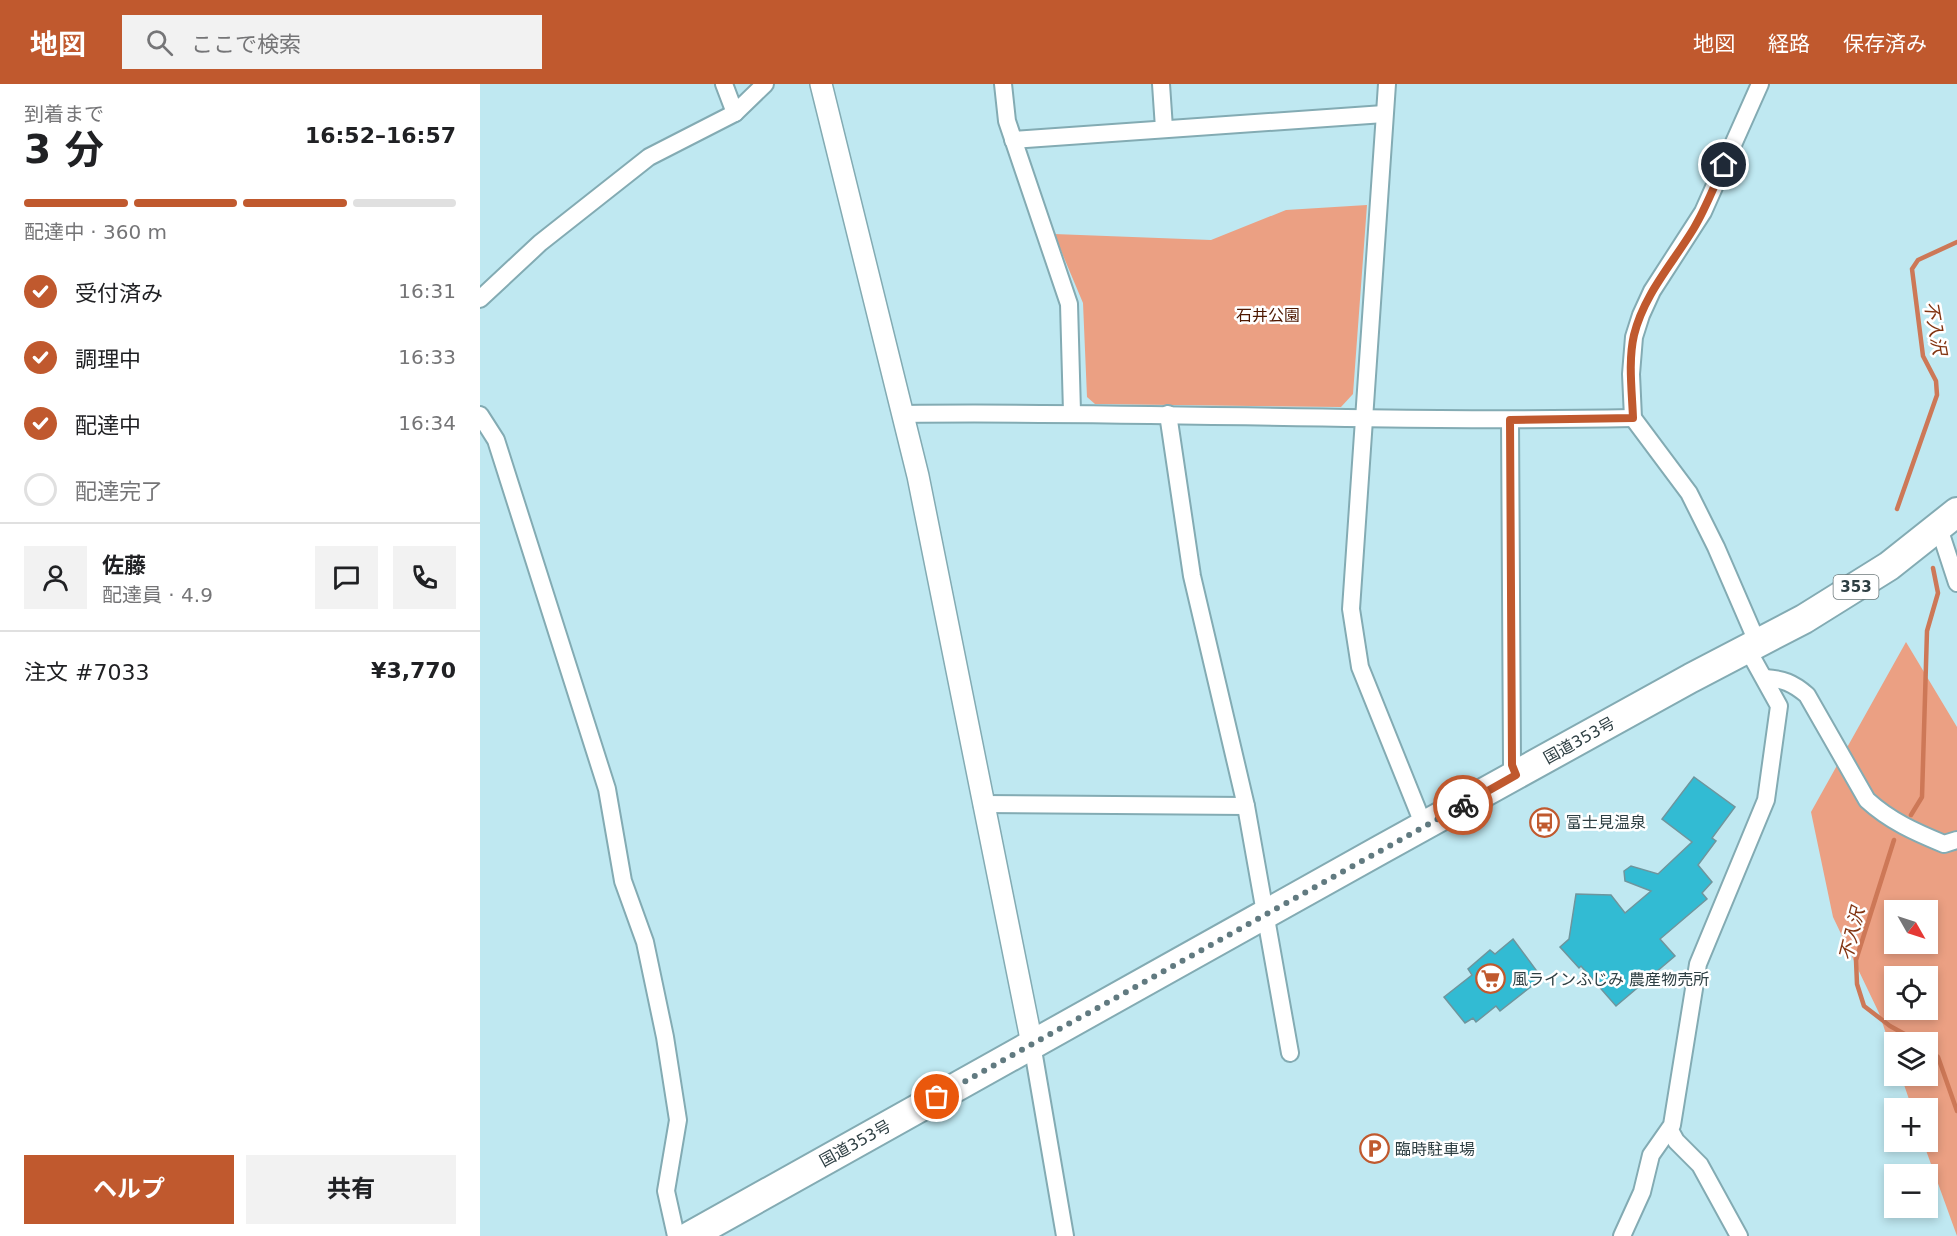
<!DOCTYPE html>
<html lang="ja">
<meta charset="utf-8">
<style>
body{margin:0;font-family:"DejaVu Sans","Noto Sans JP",sans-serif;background:#f2f2f2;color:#202124;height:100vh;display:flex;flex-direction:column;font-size:22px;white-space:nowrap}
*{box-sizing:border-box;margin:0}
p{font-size:20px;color:#757577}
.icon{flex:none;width:33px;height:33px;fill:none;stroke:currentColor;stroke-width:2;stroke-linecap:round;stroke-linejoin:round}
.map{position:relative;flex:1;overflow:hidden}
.details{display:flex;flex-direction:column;background:#fff;width:480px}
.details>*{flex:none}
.needle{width:39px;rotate:129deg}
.tools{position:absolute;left:1404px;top:816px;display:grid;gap:12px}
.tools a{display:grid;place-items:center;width:54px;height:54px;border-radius:0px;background:#fff;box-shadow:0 3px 9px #0003;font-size:30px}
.pin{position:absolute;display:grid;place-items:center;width:51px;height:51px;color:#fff;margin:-26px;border:3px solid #fff;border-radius:50%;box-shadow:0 2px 6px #0007}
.courier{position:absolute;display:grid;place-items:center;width:60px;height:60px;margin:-30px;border:4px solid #c0592e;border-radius:50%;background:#fff;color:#222;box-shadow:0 2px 8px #0007}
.head em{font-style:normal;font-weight:700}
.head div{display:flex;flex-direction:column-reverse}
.head{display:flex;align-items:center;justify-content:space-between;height:102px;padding:0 24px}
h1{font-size:39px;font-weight:700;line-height:45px}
.bar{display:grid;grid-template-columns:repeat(4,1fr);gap:9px 6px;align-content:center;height:72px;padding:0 24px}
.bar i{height:8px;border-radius:4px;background:#e0e0e0}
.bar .active{background:#c0592e}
.bar p{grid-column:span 4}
.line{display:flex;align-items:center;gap:15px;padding:0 24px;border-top:2px solid #e0e0e0}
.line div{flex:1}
.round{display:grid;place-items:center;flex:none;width:63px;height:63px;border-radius:0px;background:#f2f2f2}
ol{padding:0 24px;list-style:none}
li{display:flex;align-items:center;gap:18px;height:66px}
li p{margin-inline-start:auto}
li .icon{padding:6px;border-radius:50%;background:#c0592e;color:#fff;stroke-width:4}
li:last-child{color:#757577}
li i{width:33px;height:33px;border:3px solid #e0e0e0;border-radius:50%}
.primary-button{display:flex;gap:12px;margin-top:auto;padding:12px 24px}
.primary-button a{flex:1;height:69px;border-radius:0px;background:#c0592e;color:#fff;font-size:24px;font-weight:700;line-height:69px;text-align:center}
.primary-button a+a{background:#f2f2f2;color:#202124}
header{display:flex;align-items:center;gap:36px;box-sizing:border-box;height:84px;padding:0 30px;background:#c0592e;color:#fff}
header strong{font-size:28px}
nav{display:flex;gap:33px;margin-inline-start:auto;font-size:21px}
.search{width:420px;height:54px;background:#f2f2f2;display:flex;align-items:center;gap:15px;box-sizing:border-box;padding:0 21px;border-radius:0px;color:#757577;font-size:22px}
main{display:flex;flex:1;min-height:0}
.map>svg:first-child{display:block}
</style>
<header>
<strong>地図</strong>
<div class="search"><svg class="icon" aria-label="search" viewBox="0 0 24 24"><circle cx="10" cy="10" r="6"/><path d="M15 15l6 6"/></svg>ここで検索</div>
<nav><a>地図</a><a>経路</a><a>保存済み</a></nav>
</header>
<main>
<section class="details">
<div class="head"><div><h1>3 分</h1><p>到着まで</p></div><em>16:52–16:57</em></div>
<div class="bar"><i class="active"></i><i class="active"></i><i class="active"></i><i></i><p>配達中 · 360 m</p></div>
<ol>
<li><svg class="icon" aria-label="check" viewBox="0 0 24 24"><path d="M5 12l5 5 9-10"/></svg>受付済み<p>16:31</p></li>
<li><svg class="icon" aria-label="check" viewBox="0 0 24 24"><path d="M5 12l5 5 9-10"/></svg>調理中<p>16:33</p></li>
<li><svg class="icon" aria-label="check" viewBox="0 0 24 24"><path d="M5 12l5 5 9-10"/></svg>配達中<p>16:34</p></li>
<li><i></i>配達完了</li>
</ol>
<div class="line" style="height:108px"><a class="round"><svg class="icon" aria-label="person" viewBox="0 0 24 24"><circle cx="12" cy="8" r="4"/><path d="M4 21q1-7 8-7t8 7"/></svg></a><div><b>佐藤</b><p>配達員 · 4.9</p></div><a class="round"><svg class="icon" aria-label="chat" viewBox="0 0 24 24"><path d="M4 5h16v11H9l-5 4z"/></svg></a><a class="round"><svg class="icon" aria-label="phone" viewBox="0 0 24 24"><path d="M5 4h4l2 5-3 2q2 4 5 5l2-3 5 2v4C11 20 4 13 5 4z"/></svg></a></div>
<div class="line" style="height:78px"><div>注文 #7033</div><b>¥3,770</b></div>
<div class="primary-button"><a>ヘルプ</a><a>共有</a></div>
</section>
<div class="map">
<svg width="1477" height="1152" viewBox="0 0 1477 1152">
<rect width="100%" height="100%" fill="#bfe8f1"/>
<g fill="#eba083" fill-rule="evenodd">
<path d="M887,121L873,310L861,323L615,320L607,313L603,219L574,150L731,156L806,126Z"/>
<path d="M1426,558L1477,643V1152L1443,1058H1448V1024H1432L1421,992H1448V958H1414V973L1399,929L1353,833L1331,728ZM1414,826H1448V860H1414ZM1414,892H1448V926H1414Z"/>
</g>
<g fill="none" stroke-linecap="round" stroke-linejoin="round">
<g stroke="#cd7857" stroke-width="4.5">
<path d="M1417,425L1457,311L1456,297L1443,272L1432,185L1438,176L1477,158"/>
<path d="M1431,731L1442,713L1447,547L1458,509L1453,484"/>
<path d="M1414,756L1376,876L1377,900L1384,922L1410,942L1439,958"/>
<path d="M1448,965L1458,973L1477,1027"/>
</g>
</g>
<g fill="#32bbd3" stroke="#6e959d" stroke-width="1.5">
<path d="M1214,693L1255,723L1232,754L1236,757L1218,781L1232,798L1222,809L1227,815L1180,855L1195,872L1136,922L1101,882L1099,884L1080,863L1089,855L1096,810L1131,811L1145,829L1171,807L1145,797L1144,787L1151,782L1178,790L1212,758L1182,735Z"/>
<path d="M1033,855L1062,894L1020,927L1016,922L996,938L993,934L985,939L964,913L992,891L988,885L1010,866L1015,870Z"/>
</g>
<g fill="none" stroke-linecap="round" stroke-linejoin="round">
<defs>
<g id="minor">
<path d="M244,0L255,29"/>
<path d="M523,0L527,37L589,220L592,328"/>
<path d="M681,0L684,44"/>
<path d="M907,0L871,525L880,583L944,742"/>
<path d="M533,56L904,30"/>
<path d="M0,215L60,159L169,73L255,29L285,0"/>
<path d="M424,330C667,327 910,339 1153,334"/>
<path d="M688,330L712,492L766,722L810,969"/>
<path d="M0,331L16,356L127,705L143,797L165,858L185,953L198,1036L186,1107L196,1152"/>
<path d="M1030,336L1032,681L1036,691"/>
<path d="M1459,444L1477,499"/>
<path d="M1278,560L1236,463L1209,409L1153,334L1151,290L1154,253L1161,231L1172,207L1223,128L1280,0"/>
<path d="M1285,594C1303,595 1313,599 1327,611L1387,716C1410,737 1435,748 1464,760L1477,756"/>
<path d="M502,720L766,722"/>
<path d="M552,960L585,1152"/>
<path d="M1190,1046L1196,1057L1220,1081L1259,1152"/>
<path d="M1142,1152L1162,1108L1171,1071L1192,1041L1218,880L1286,716L1299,622L1268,566"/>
</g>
<path id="tertiary" d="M341,0L438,392L552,960"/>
<path id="trunk" d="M210,1152L900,766L1211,594L1324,535L1409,482L1477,428"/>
</defs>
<use href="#minor" stroke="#83abb3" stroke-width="20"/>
<use href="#tertiary" stroke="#83abb3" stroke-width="24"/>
<use href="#trunk" stroke="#83abb3" stroke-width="32"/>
<use href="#minor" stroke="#fff" stroke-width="16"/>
<use href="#tertiary" stroke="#fff" stroke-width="21"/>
<use href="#trunk" stroke="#fff" stroke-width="28"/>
</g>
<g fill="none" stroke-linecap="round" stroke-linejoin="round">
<path stroke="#617a80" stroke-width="6" stroke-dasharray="0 10.8" d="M457,1013L983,721"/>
<path stroke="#c0592e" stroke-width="8" d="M983,721L1036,691L1032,681L1030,336L1153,334C1152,307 1148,277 1154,251C1164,210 1193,179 1214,144C1226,124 1234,102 1244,81"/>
</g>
<defs>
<symbol id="bus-ring" viewBox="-11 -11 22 22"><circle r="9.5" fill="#fff" stroke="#c0592e" stroke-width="1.5"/><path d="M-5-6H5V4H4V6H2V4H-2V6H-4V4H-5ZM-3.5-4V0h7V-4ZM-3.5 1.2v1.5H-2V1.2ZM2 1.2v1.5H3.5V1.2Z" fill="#c0592e"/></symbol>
<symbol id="supermarket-ring" viewBox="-11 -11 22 22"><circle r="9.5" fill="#fff" stroke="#c0592e" stroke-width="1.5"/><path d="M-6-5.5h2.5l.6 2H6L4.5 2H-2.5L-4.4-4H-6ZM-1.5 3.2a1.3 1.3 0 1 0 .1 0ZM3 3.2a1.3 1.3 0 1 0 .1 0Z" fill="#c0592e"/></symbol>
<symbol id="parking-ring" viewBox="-11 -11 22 22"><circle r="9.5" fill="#fff" stroke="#c0592e" stroke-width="1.5"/><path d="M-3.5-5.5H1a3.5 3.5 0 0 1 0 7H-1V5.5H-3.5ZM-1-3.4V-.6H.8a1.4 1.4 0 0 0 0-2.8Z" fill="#c0592e"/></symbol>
</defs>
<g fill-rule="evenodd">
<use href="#bus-ring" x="1048" y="722" width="33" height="33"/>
<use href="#supermarket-ring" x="994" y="878" width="33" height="33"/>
<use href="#parking-ring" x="878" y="1048" width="33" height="33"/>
</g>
<g text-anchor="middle" stroke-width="5" stroke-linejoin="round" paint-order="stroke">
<rect fill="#fff" stroke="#6d797b" stroke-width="1.5" x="1353.5" y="491" width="45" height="24" rx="4.5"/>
<g font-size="15" font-weight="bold" fill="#2e3f43">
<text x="1376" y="508">353</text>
</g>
<g font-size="16" fill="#4e1801" stroke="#fff">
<text x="788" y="237">石井公園</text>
</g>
<g font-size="16" fill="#2e3f43" stroke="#fff">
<text transform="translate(1099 656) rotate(-29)" y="6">国道353号</text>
<text transform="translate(375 1059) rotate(-29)" y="6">国道353号</text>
</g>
<g font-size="16" fill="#2e3f43" stroke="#fff" text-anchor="start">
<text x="1086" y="744">富士見温泉</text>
<text x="1032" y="901">風ラインふじみ 農産物売所</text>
<text x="915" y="1071">臨時駐車場</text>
</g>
<g font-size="18" font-style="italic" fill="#823411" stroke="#fff">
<text transform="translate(1455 244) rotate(80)" y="6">不入沢</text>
<text transform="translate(1372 850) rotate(-76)" y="6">不入沢</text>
</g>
</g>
</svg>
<div class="tools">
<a><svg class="needle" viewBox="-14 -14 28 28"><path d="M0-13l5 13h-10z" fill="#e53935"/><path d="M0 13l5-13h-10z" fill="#757577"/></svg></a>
<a><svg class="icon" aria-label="locate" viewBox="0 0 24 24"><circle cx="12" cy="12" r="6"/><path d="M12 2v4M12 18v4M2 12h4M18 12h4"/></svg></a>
<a><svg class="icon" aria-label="layers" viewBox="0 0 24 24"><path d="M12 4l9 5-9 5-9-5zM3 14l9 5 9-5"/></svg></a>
<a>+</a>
<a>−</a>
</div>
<div class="pin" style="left:457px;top:1013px;background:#ea580c"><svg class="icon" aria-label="bag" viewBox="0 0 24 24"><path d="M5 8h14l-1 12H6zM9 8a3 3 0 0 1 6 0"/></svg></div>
<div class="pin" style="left:1244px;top:81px;background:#1f2937"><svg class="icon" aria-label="home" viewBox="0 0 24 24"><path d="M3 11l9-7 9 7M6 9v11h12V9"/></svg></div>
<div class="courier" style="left:983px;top:721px"><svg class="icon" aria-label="bike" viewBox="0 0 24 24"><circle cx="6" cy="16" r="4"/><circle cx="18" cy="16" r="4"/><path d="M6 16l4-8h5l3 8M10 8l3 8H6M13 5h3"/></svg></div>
</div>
</main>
